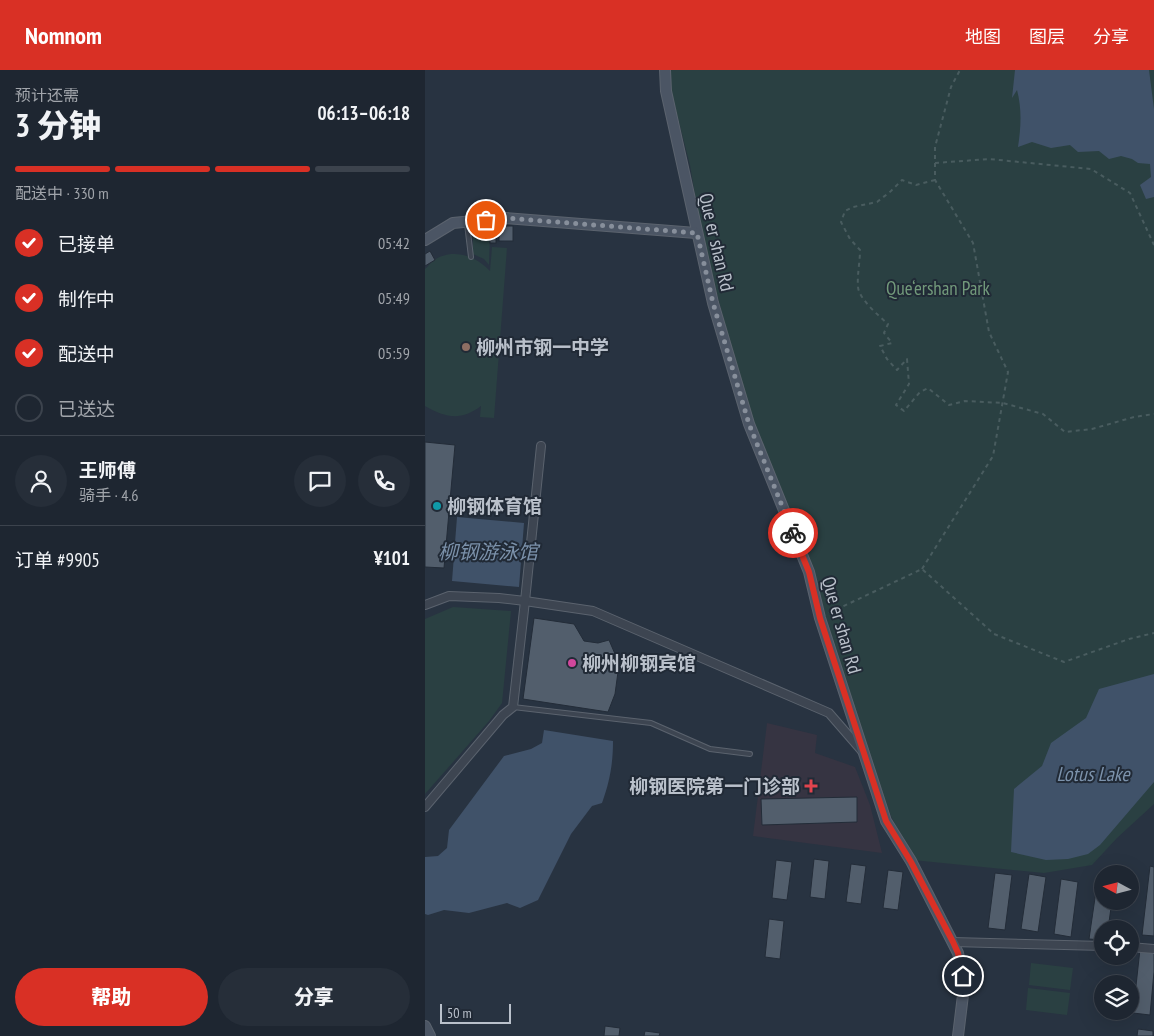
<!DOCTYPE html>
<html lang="zh">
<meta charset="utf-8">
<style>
body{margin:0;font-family:"PT Sans Narrow","Noto Sans SC",sans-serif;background:#262e39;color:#f1f3f6;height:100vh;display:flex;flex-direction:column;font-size:19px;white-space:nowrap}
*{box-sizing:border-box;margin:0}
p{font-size:16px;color:#a1a5ab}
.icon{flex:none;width:28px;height:28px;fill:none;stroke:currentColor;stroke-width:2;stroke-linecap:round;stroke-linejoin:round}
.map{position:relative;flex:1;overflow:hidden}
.drawer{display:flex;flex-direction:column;background:#1e2631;width:425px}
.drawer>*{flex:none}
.needle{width:32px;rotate:277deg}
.fabs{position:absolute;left:669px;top:795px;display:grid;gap:10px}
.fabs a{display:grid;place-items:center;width:45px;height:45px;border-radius:50%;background:#1e2631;box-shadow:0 5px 20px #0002,0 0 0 1px #3c434d;font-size:25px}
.scale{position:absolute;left:15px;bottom:12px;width:71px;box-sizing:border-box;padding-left:5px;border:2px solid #bac1cb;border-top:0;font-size:14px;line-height:18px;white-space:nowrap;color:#bac1cb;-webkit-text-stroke:4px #212a36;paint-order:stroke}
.pin{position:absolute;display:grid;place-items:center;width:42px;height:42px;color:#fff;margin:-21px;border:2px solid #fff;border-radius:50%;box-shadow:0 1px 5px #0007}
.courier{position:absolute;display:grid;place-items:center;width:50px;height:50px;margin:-25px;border:4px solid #d93025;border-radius:50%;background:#fff;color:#222;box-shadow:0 1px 6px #0007}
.overview em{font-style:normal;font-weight:800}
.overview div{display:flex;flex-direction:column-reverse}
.overview{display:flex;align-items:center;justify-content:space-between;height:85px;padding:0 15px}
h1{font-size:32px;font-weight:800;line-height:38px}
.bar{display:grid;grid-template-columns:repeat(4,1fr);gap:8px 5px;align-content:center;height:60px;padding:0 15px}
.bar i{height:6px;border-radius:4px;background:#3c434d}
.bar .on{background:#d93025}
.bar p{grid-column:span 4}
.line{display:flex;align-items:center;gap:12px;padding:0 15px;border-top:1px solid #3c434d}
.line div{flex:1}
.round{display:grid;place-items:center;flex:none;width:52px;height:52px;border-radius:26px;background:#262e39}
ol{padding:0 15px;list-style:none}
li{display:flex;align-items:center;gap:15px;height:55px}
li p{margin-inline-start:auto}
li .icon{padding:5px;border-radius:50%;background:#d93025;color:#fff;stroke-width:4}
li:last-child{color:#a1a5ab}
li i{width:28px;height:28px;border:2px solid #3c434d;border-radius:50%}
.action{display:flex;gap:10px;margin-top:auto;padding:10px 15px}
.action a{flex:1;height:58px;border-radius:30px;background:#d93025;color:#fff;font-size:20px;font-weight:800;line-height:58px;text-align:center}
.action a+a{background:#262e39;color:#f1f3f6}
header{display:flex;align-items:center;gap:30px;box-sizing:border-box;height:70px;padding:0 25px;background:#d93025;color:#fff}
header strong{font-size:24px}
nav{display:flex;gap:28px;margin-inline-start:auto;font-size:18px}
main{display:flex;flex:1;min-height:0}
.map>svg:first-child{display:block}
</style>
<header>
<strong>Nomnom</strong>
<nav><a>地图</a><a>图层</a><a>分享</a></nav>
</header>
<main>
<section class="drawer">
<div class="overview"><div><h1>3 分钟</h1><p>预计还需</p></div><em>06:13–06:18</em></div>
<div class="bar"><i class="on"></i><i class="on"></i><i class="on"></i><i></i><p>配送中 · 330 m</p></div>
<ol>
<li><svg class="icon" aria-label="check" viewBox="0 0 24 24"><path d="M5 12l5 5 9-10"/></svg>已接单<p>05:42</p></li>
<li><svg class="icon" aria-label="check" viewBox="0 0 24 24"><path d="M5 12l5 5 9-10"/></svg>制作中<p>05:49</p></li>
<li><svg class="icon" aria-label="check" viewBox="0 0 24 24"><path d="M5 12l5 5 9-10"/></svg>配送中<p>05:59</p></li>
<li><i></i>已送达</li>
</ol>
<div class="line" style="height:90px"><a class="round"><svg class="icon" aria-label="person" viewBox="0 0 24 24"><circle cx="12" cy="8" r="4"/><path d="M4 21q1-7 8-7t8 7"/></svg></a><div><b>王师傅</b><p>骑手 · 4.6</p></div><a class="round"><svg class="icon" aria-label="chat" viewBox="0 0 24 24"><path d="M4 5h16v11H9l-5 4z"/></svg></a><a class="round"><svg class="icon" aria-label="phone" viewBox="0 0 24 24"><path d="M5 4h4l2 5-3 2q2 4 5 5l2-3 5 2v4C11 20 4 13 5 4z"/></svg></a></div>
<div class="line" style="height:65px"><div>订单 #9905</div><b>¥101</b></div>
<div class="action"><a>帮助</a><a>分享</a></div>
</section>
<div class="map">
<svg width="729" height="966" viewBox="0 0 729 966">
<rect width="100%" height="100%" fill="#283341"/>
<path fill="#363442" d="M342,653L392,665L390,683L430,697L445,735L457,783L328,766Z"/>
<g fill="#2a4042">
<path d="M245,0H729V734L692,768L667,795L619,803L488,790L466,746L442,681L386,500L326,353L277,167L265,95L246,21Z"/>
<path d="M48,164H65L64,195L59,189L48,184Z"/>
<path d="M67,177L82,178L69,348L55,347L56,336C36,351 21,348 0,336V199C3,197 5,193 8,191C27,177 51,186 65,201Z"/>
<path d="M28,537L86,541L77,633L64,651L0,724V549Z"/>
<path d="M606,893L648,898L645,920L604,915Z"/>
<path d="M603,918L645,923L642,945L601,940Z"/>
</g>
<g fill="#405269">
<path d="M590,0H724L729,39V127L721,129L715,115L726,107L725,94L713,93L707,89L696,86L684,89L674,81L653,82L645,75L626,78L607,72L593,77C596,57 597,39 592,20L587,28Z"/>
<path d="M32,447L99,453L94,517L27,511Z"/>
<path d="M729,604V712L675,775L663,784L643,789L621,790L586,782L589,719L617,696L626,673L661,648L674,619Z"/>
<path d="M119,660L188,671C188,693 185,711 177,733L167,736L146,764L113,830L95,838L82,833L44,843L19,840L3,845L0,844V787L13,786L22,778L24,760L79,686L106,679L117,673Z"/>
</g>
<g fill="#525e6c" stroke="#232c38">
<path d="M74,156V164H65L66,157Z"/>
<rect x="74" y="156" width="14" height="15"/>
<path d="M48,157H66L65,164H48Z"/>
<rect x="65" y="164" width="6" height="9"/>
<path d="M5,181L10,190L0,196V184Z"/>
<path d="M0,372L30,375L19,498L0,497Z"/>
<path d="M109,548L149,554L159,571L173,573L184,570L190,584L193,602L190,624L183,642L98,629Z"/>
<path d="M432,727V752L337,755L336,729Z"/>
<path d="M389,789L404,791L400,829L385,827Z"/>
<path d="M351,790L367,792L362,830L347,828Z"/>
<path d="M426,794L441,796L436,834L421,832Z"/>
<path d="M725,796L729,797V866L717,865Z"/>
<path d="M463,800L478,802L473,840L458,838Z"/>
<path d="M570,803L587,805L580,860L563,858Z"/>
<path d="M604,804L621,807L613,862L596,859Z"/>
<path d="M636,809L653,812L646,867L629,864Z"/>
<path d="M672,814H678V831H687L683,859H678V870L664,869Z"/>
<path d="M344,849L359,851L355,889L340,887Z"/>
<path d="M715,879L729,880V902L725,945L708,943Z"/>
<path d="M180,956L195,958L194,966H179Z"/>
<path d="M713,959L728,961V966H712Z"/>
<path d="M220,961L235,963L234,966H219Z"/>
</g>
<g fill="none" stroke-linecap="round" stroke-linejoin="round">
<defs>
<g id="lane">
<path d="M42,154L46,187"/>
<path d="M88,637L226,653L285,679L325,684"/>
</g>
<g id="street">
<path d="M0,535L24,526L74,528L100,531L168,541L404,643L437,681"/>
<path d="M0,737L78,645L88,637L100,531L116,376"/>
<path d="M528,872L678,876"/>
<path d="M705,877L729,879"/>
</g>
<g id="secondary">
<path d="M240,0L241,21L288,233L324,354L384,502L395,548L461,751L486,791L533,883L538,906V925L533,966"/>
<path d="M0,170L28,153L80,148L271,163"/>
<path d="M0,956L5,966"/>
</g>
</defs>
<use href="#lane" stroke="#5b636e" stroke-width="6"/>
<use href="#street" stroke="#5b636e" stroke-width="10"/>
<use href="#secondary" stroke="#5b636e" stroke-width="12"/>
<g stroke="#495c5f" stroke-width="2" stroke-dasharray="4 4" stroke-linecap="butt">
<path d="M510,93L564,89L666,99L705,123L729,175"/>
<path d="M510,110L491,115L477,110L466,121L452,132L428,137L420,141L416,152L425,169L435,180C435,192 432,205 433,217C434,229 454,246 463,254L459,263L467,273L455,276L462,289L472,300L482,289L484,314L471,335L479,341L495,322L503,318L524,335L540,331L578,333L618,344L640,362L667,359L709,347L729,344"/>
<path d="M497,499L568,386L583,302L564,262L548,173L510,110V77L526,17L535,0"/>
<path d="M404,543L497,499L569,564L639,592L704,569L729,563"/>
</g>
<use href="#lane" stroke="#3d4551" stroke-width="4"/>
<use href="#street" stroke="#3d4551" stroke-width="8"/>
<use href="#secondary" stroke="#4b5564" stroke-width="10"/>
</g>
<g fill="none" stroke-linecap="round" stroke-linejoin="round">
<path stroke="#878f9b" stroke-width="5" stroke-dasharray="0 9" d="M61,150L80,148L272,163L288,233L324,354L368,463"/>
<path stroke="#d93025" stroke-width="6" d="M368,463L384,502L395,548L461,751L486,792L528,872L533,883L538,906"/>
</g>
<circle fill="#8d6e63" stroke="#212a36" stroke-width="2" cx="41" cy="277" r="5"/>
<circle fill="#0f9aa8" stroke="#212a36" stroke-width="2" cx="12" cy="436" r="5"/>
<circle fill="#d1479c" stroke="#212a36" stroke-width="2" cx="147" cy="593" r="5"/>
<path fill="#e0444e" stroke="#212a36" stroke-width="2" d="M383.5 708.5h5v5h5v5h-5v5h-5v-5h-5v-5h5z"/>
<g text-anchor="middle" stroke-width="4" stroke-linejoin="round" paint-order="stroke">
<g font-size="19" fill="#bac1cb" stroke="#212a36">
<text transform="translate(292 172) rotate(77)" y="7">Que er shan Rd</text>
<text transform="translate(417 555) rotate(74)" y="7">Que er shan Rd</text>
</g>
<g font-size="19" fill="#729a7b" stroke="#212a36">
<text x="513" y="225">Que‘ershan Park</text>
</g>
<g font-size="19" font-weight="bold" fill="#bac1cb" stroke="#212a36" text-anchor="start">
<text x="51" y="284">柳州市钢一中学</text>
<text x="22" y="443">柳钢体育馆</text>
<text x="157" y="600">柳州柳钢宾馆</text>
<text x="375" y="723" text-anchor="end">柳钢医院第一门诊部</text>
</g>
<g font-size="20" font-style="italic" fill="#7c92ab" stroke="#212a36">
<text x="63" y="489">柳钢游泳馆</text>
<text x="668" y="711">Lotus Lake</text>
</g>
</g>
</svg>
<div class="fabs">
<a><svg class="needle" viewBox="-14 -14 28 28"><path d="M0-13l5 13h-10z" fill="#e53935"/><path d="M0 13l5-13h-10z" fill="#a1a5ab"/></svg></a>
<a><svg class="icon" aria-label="locate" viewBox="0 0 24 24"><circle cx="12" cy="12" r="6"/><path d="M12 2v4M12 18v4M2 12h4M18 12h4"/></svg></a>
<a><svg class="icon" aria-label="layers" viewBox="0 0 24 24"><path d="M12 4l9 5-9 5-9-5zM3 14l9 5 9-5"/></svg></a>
</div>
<div class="scale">50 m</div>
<div class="pin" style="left:61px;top:150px;background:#ea580c"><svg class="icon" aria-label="bag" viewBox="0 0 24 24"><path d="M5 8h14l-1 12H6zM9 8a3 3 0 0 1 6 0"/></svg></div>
<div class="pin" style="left:538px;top:906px;background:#1f2937"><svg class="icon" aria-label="home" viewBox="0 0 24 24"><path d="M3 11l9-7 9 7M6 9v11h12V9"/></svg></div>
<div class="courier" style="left:368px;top:463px"><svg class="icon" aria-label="bike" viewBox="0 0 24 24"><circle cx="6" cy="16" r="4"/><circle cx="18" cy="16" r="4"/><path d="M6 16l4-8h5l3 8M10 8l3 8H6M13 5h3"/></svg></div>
</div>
</main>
